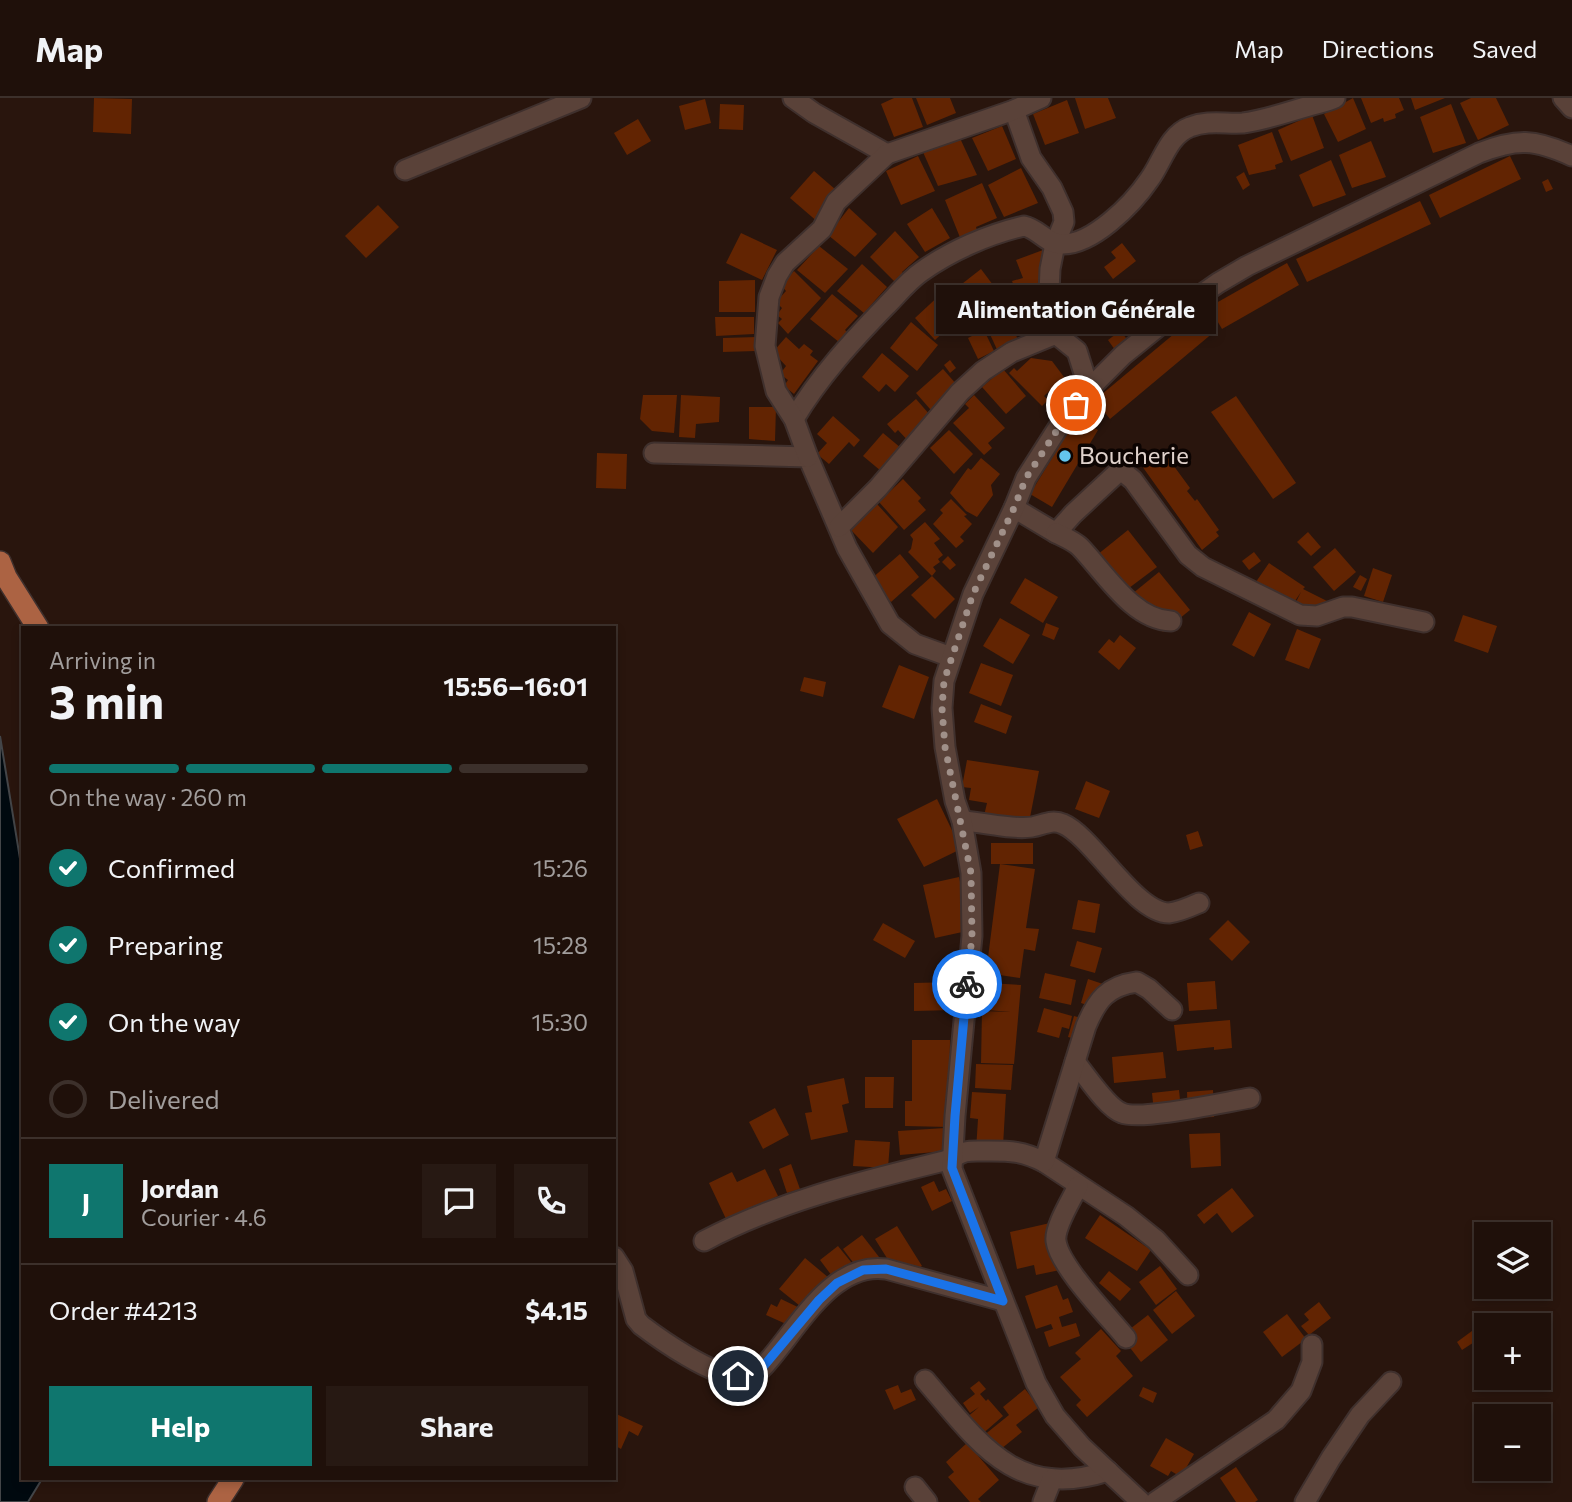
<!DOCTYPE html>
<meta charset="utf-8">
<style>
body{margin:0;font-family:Commissioner,sans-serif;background:#271913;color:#f1f3f6;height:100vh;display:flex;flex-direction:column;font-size:26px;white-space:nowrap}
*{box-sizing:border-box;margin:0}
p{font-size:23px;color:#a19d9c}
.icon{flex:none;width:38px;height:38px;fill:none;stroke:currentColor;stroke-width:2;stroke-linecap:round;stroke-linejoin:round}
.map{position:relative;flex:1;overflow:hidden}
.drawer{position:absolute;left:21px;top:528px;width:595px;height:854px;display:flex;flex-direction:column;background:#1f100a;border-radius:0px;box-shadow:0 4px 10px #0003,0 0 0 2px #3c302b}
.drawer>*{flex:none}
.tools{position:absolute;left:1474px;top:1124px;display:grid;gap:14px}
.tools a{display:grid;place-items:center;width:77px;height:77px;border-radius:0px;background:#1f100a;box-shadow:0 4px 10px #0003,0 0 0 2px #3c302b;font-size:35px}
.pin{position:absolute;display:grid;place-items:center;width:60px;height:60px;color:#fff;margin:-30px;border:4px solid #fff;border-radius:50%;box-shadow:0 2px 7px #0007}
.courier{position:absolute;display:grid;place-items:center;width:70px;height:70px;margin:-35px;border:5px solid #1a73e8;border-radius:50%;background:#fff;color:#222;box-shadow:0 2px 9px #0007}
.bubble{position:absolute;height:49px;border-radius:0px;background:#1f100a;box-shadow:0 4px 10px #0003,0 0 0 2px #3c302b;font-size:23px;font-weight:700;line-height:49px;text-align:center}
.summary em{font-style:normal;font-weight:700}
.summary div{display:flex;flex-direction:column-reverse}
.summary{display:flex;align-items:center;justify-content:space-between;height:119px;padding:0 28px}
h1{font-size:46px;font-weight:700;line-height:52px}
.bar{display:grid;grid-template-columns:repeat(4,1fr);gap:10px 7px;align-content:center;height:84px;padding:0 28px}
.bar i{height:9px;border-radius:5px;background:#3c302b}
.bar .selected{background:#0f766e}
.bar p{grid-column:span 4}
.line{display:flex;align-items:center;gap:18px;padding:0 28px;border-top:2px solid #3c302b}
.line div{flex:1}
.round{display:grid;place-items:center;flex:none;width:74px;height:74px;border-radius:0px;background:#271913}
ol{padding:0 28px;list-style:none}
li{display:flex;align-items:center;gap:21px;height:77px}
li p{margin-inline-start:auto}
li .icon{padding:7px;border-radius:50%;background:#0f766e;color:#fff;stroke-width:4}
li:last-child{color:#a19d9c}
li i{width:38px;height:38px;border:4px solid #3c302b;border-radius:50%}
.primary-button{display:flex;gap:14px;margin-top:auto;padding:14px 28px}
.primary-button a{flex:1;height:80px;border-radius:0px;background:#0f766e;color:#fff;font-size:28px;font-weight:700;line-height:80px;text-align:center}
.primary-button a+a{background:#271913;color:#f1f3f6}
header{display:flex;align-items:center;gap:42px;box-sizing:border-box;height:98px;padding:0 35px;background:#1f100a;border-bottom:2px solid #3c302b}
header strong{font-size:33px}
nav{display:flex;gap:38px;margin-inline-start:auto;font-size:24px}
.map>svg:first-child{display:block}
</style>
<header>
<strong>Map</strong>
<nav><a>Map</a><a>Directions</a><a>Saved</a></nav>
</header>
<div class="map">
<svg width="1572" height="1404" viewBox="0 0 1572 1404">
<rect width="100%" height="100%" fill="#29150d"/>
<path fill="#00090f" stroke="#434548" stroke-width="2" d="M0,638L23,779V1381H42L28,1404H0Z"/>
<g fill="#622402">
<path d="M94,0L132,1L131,36L93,34Z"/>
<path d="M894,0H912L923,29L894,39L881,6Z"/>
<path d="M916,0H950L956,15L927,27Z"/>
<path d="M1075,0H1108L1116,20L1085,31Z"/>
<path d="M1353,0L1366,31L1338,44L1324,16Z"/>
<path d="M1361,0H1399L1404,12L1395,16L1396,20L1384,24L1383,20L1371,25Z"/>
<path d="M1411,0H1445L1415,12Z"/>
<path d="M1471,0H1496L1509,27L1478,42L1460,5Z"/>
<path d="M705,1L711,25L685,32L679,8Z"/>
<path d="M1067,2L1079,35L1045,47L1033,16Z"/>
<path d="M720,6L744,7L743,32L719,31Z"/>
<path d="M1451,6L1466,45L1433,55L1420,19Z"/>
<path d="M1312,17L1324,50L1291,63L1278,32Z"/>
<path d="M638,21L651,43L627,57L614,35Z"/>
<path d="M1002,28L1016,61L988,73L972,40Z"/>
<path d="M1272,34L1283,64L1275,67L1276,71L1249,77L1238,47Z"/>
<path d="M959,38L977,77L938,88L923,54Z"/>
<path d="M1371,43L1386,79L1352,90L1339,57Z"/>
<path d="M918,58L935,93L901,107L886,73Z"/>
<path d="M1510,58L1521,81L1440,120L1429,97Z"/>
<path d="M1331,62L1346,97L1313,109L1299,77Z"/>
<path d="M1021,70L1038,105L1004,119L988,87Z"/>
<path d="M814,73L843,98L819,125L790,100Z"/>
<path d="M1244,74L1250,87L1243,92L1236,79Z"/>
<path d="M1548,81L1553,91L1546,94L1542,84Z"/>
<path d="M982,85L997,120L976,129L978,135L961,142L945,102Z"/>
<path d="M1420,103L1431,126L1307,184L1296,161Z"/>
<path d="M378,107L399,129L366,160L345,138Z"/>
<path d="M849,110L877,136L855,159L828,137Z"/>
<path d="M932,110L950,140L925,154L907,126Z"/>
<path d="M895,133L919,159L902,174L904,177L896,185L870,159Z"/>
<path d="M741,135L777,152L762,182L726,165Z"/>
<path d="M1122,145L1136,163L1113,181L1104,169L1116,160L1111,154Z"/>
<path d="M819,148L848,171L825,195L797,172Z"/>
<path d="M1043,152L1053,180L1040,196L1038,189L1017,197L1012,183L1023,180L1016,162Z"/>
<path d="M1287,165L1299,187L1222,231L1209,209Z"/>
<path d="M862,166L887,189L864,215L837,193Z"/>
<path d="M981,171L1002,199L979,217L958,189Z"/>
<path d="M794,173L821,200L788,236L778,225L782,221L777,217L782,210L776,204L786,193L781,187Z"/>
<path d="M755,182V214H719V183Z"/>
<path d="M943,194L963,216L935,242L915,220Z"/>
<path d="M832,196L858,218L845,232L847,234L839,244L810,221Z"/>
<path d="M1199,215L1214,234L1110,321L1095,302Z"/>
<path d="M715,219H754V236L716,238Z"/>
<path d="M1008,220L1022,250L1001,260L987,230Z"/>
<path d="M911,224L938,247L917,273L890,250Z"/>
<path d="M984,232L994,253L978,261L968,240Z"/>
<path d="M1120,233L1128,242L1115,252L1108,242Z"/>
<path d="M757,239L756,253L723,254V240Z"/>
<path d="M786,239L799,251L804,246L813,253L810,257L818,263L794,296L784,288L788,282L780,276L786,268L773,254Z"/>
<path d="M882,255L909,278L895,294L886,286L879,294L862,279Z"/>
<path d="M1031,260L1052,263L1064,279L1044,298L1048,302L1042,308L1009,275L1014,270L1017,273Z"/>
<path d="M950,262L956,270L950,275L944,267Z"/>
<path d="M943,271L964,295L937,319L916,295Z"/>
<path d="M1003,271L1026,298L1006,316L982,289Z"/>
<path d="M643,297H677L674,335L652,333L640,321Z"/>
<path d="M681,297L720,299L719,324L696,326L695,340L679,339Z"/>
<path d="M974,297L1005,330L988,345L992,350L984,357L953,325L969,310L965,306Z"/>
<path d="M1236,298L1296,385L1273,401L1211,314Z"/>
<path d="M916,301L937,325L912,347L898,332L895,335L887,326Z"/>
<path d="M749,309H776L775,343L749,341Z"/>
<path d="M833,318L860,342L854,349L849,344L829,366L817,356L827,345L817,336Z"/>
<path d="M1077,319L1098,332L1052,409L1030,396Z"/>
<path d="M949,332L973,356L954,376L930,350Z"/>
<path d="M883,335L907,355L887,378L863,358Z"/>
<path d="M1160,354L1166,361L1168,360L1190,390L1187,393L1195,403L1197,401L1219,432L1216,434L1219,438L1202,452L1142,368Z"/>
<path d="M597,355L627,356L626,391L596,390Z"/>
<path d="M981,360L1000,376L991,387L993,397L977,419L966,413L950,395L968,370L971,372Z"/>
<path d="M903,381L921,400L918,403L926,412L904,432L879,404Z"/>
<path d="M951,401L967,417L964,418L972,426L960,439L964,443L956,450L933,426L943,415L940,412Z"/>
<path d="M877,406L898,429L873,455L851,432Z"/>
<path d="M925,424L940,441L934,445L943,457L938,461L940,464L933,469L936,473L932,478L908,454L911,451L913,441L910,437Z"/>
<path d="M1128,432L1157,469L1125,493L1097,457Z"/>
<path d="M1308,434L1321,449L1311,458L1297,444Z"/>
<path d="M1335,450L1356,474L1334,493L1313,469Z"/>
<path d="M1254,454L1261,463L1249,472L1242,463Z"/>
<path d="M900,456L919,479L891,504L871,481Z"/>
<path d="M948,458L956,467L950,472L942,464Z"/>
<path d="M1269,465L1305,489L1303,491L1327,503L1315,528L1290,516L1301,494L1285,518L1249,494Z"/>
<path d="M1373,470L1392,477L1383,504L1364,498Z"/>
<path d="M1159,474L1190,512L1163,534L1132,496Z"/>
<path d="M1360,477L1367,481L1361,493L1353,489Z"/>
<path d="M932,478L955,501L935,521L911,497Z"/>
<path d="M1025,480L1058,499L1043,525L1010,505Z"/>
<path d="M1249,514L1271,526L1254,559L1232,547Z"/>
<path d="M1463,517L1497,528L1488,555L1454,543Z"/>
<path d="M1000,520L1030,537L1013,566L983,548Z"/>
<path d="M1046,525L1059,530L1054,542L1042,537Z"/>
<path d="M1297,531L1321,541L1309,571L1285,562Z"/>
<path d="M1120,537L1136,550L1119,572L1098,554L1109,541L1114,545Z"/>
<path d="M981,565L1013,577L1001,608L969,595Z"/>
<path d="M899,567L929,579L914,621L882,609Z"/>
<path d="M804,579L826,584L823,599L800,593Z"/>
<path d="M981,606L1012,618L1006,636L974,624Z"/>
<path d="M967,662L1039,673L1027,735L982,726L987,705L969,702L971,690L962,689Z"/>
<path d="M1086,683L1110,693L1099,720L1075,711Z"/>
<path d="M937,701L961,751L924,769L897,721Z"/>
<path d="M1198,733L1203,748L1190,752L1186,737Z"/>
<rect x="991" y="745" width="42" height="21"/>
<path d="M1000,766L1035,771L1026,830L1039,831L1035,853L1024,851L1020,880L986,875Z"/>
<path d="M959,779L965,808L962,809L967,833L935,840L923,787Z"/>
<path d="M1078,802L1100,806L1095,835L1072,831Z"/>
<path d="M1228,822L1250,844L1232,863L1209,841Z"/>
<path d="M883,825L915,843L905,860L873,842Z"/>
<path d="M1077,843L1102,850L1095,875L1070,868Z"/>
<path d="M1045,875L1076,882L1071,907L1039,900Z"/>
<path d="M1088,881L1112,889L1105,913L1081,905Z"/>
<path d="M1215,883L1217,911L1189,913L1187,885Z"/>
<path d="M954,884V912L914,913V885Z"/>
<path d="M988,885L1021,887L1014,966L981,965L982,913L1010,914L986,912Z"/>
<path d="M1044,910L1072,918L1069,931L1062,929L1059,940L1037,934Z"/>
<path d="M1074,918L1098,925L1092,945L1068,939Z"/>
<path d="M1230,922L1232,950L1214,952V949L1177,953L1174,927Z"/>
<path d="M912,942H950L949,1029L905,1028V1003H912Z"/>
<path d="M1163,954L1166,980L1114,985L1112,959Z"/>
<path d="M976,966L1013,967L1011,992L975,990Z"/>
<path d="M865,979H894L893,1010H865Z"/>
<path d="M844,980L849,1005L842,1007L848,1034L811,1042L805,1015L812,1014L807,988Z"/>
<path d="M1179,992L1182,1021L1155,1024L1152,995Z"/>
<path d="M1213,992L1214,1019L1188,1020L1187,994Z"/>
<path d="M972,994L1006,996L1003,1048L976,1052L978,1021L970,1020Z"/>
<path d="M775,1010L789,1037L763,1051L749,1024Z"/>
<path d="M945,1030L947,1053L900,1057L898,1033Z"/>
<path d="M1220,1035L1221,1068L1191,1070L1189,1036Z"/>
<path d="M855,1042L890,1044L888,1070L853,1068Z"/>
<path d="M791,1066L800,1091L787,1095L779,1071Z"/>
<path d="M765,1071L778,1098L727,1123L709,1085L732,1074L737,1084Z"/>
<path d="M934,1083L939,1094L946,1091L952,1103L932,1113L921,1089Z"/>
<path d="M1232,1090L1254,1118L1232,1135L1217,1115L1204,1126L1197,1117Z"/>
<path d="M1100,1117L1151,1152L1137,1173L1085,1140Z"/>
<path d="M1050,1125L1060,1172L1036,1177L1034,1167L1017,1171L1010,1134Z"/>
<path d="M897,1128L922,1168L900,1181L875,1141Z"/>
<path d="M862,1137L886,1168L858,1171L843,1151Z"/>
<path d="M838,1148L860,1175L841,1190L820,1162Z"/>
<path d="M805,1160L835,1185L810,1216L779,1191Z"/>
<path d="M1160,1168L1177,1191L1156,1207L1139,1184Z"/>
<path d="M1109,1173L1131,1191L1120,1203L1099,1185Z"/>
<path d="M1057,1187L1063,1202L1068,1200L1073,1214L1059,1219L1062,1229L1076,1225L1080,1238L1049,1249L1044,1234L1053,1231L1051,1226L1036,1231L1025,1198Z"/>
<path d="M1176,1193L1195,1218L1172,1236L1153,1212Z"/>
<path d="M781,1201L804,1212L795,1230L766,1217L771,1206L777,1209Z"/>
<path d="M1319,1204L1331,1220L1309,1237L1301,1228L1309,1222L1304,1216Z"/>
<path d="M1287,1216L1306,1241L1282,1259L1263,1234Z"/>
<path d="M1148,1217L1168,1242L1141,1264L1121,1238Z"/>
<path d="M1476,1230L1482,1239L1462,1252L1457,1244Z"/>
<path d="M1101,1231L1121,1253L1116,1258L1133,1278L1087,1319L1076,1307L1081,1302L1060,1279L1081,1261L1075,1255Z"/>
<path d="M979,1283L986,1291L980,1296L986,1303L988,1301L1003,1318L980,1338L965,1321L979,1309L970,1315L963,1305L975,1296L970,1290Z"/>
<path d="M898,1287L901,1295L911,1291L916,1302L894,1312L885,1292Z"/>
<path d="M1143,1289L1157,1295L1153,1305L1139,1298Z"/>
<path d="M1025,1291L1039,1309L1016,1327L1022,1334L996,1355L983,1338L1009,1317L1003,1309Z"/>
<path d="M614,1315L643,1328L638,1338L629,1333L621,1351L614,1347Z"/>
<path d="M1166,1340L1194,1356L1181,1379L1171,1373L1168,1378L1150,1368Z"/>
<path d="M967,1345L999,1382L978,1401L981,1404H970L948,1379L954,1374L946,1364Z"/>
<path d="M1236,1369L1258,1402L1255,1404H1236L1220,1380Z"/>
</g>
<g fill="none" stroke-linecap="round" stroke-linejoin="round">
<defs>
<g id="minor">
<path d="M793,0L814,15L887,56"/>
<path d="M1563,0L1572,10"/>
<path d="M1014,12L1031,60L1052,90L1063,114L1064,124L1055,146L1050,171L1049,195L1056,236"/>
<path d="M405,72L581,0"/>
<path d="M794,321C819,279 852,243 886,208C897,197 908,183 921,174C950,153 989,136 1024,128C1039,131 1046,146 1062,146C1092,147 1132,107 1149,82C1162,65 1168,37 1190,29C1208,22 1224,26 1243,25C1266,22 1287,14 1309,8C1318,5 1327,4 1335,0"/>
<path d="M654,355L808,359L847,450L890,526L915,546L951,559"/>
<path d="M808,359L794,321L776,293L765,248L769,199L777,178L785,165L822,131L836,104L887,56L1014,12L1041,0"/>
<path d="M1014,410L1056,435L1073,416L1116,376L1122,373L1133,382L1188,457L1203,469L1300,517L1317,518L1343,509H1352L1424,524"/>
<path d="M839,429L878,390L960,294L983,273L1012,254L1056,236L1077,253L1089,291"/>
<path d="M1056,435C1064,439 1074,443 1080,449C1105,475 1133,522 1171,523"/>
<path d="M962,723C983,724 1012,732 1032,729C1043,727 1052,721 1063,726C1092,738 1135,815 1169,815C1179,814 1190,809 1199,805"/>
<path d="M1075,964C1086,977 1107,1010 1122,1015C1141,1023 1225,1004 1250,1000"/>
<path d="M1044,1064L1126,1118L1156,1142L1188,1177"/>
<path d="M1078,1088C1072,1101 1054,1129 1056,1143C1059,1168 1109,1219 1126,1240"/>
<path d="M704,1143C781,1102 867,1082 952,1061C963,1052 969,1053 983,1053C1008,1053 1021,1052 1044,1064L1086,928C1097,902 1107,888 1137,884L1149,891L1172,912"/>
<path d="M614,1159L623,1173L636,1221L641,1227C662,1243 711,1277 737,1278C746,1278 754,1274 762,1270C795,1236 830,1163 886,1171L1003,1203"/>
<path d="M925,1282C979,1345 1016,1403 1108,1373"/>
<path d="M915,1389L927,1404"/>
<path d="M1043,1404L1052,1381"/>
<path d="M1141,1404L1082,1349L1055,1318L1036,1285L952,1071L955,1018L972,838L971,775L962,723L955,703L945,649L942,610L944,583L973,496L1014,410L1026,380L1063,322L1089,291L1123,257L1175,215L1218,185L1247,168L1479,55C1517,40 1535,41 1572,58"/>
<path d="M1155,1404L1276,1322L1301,1293L1312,1264V1247"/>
<path d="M1305,1404L1331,1360L1360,1317L1391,1284"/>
</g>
<g id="major">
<path d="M0,464L6,479L38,530"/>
<path d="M218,1404L233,1381"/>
</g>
</defs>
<use href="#minor" stroke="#3f302d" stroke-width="23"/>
<use href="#major" stroke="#3f302d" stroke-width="24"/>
<use href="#minor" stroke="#5a4239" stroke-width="19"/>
<use href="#major" stroke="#ac6343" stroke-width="21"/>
</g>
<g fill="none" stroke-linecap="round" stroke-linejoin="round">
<path stroke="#a09089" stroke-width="7" stroke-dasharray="0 12.6" d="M967,886L972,838L971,775L945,649L942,610L944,583L973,496L1014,410L1026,380L1063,323L1076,307"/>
<path stroke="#1a73e8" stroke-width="9" d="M738,1278L750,1276L762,1270L819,1202L837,1185L863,1172L886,1171L1003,1203L952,1070L955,1018L967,886"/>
</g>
<circle fill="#64c5ee" stroke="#0c0402" stroke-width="2.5" cx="1065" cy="358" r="7"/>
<g text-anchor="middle" stroke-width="7" stroke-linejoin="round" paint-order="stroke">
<g font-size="24" fill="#e0d2cc" stroke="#0c0402" text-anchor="start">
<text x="1079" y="366">Boucherie</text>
</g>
</g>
</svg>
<div class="tools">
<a><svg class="icon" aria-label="layers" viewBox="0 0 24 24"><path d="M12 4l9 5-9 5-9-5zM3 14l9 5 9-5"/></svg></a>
<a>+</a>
<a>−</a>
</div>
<div class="pin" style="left:1076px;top:307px;background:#ea580c"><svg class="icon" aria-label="bag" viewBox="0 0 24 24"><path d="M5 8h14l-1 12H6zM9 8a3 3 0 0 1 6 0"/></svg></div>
<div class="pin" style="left:738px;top:1278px;background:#1f2937"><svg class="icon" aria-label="home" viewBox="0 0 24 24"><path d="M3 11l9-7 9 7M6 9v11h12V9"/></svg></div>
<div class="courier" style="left:967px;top:886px"><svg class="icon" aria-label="bike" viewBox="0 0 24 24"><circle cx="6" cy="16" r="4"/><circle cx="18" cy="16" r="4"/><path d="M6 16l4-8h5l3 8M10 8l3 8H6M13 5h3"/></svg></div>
<div class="bubble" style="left:936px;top:187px;width:280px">Alimentation Générale</div>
<section class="drawer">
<div class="summary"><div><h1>3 min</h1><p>Arriving in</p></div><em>15:56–16:01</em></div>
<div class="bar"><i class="selected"></i><i class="selected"></i><i class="selected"></i><i></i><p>On the way · 260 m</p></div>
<ol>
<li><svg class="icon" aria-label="check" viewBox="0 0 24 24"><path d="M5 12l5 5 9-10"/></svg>Confirmed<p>15:26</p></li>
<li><svg class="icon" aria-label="check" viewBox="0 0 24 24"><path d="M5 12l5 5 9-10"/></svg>Preparing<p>15:28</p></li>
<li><svg class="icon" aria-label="check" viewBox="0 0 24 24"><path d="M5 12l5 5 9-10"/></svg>On the way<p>15:30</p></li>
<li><i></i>Delivered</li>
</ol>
<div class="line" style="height:126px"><b class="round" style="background:#0f766e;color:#fff">J</b><div><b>Jordan</b><p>Courier · 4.6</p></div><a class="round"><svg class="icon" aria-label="chat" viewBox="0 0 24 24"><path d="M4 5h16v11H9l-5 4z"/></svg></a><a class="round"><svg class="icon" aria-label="phone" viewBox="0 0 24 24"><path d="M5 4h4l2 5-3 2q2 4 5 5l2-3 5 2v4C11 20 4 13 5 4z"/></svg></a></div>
<div class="line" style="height:91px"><div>Order #4213</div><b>$4.15</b></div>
<div class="primary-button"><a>Help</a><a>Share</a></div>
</section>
</div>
